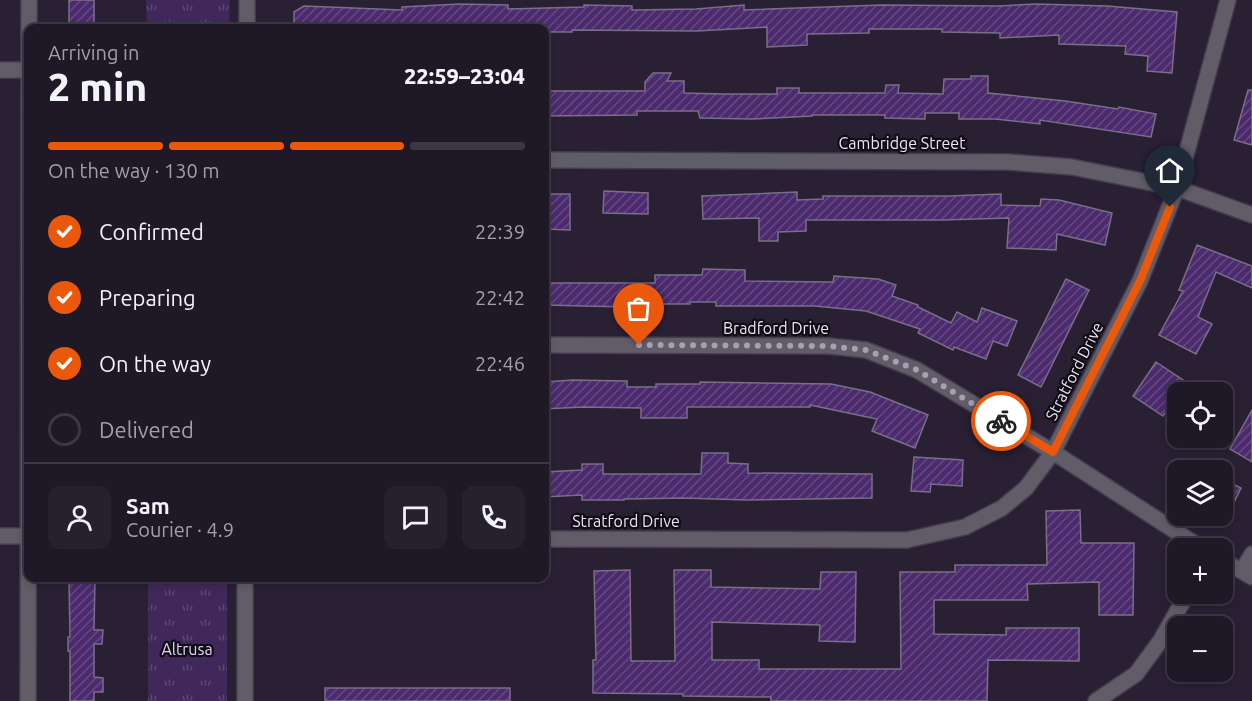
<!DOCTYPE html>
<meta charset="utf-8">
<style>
body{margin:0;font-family:Ubuntu,sans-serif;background:#27212f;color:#f1f3f6;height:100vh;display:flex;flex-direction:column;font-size:22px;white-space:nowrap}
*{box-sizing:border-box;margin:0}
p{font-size:20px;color:#a1a0a7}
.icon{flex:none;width:33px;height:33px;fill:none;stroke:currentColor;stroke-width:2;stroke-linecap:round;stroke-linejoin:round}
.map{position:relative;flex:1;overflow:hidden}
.details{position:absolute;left:24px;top:24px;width:525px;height:558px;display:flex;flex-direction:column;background:#1f1827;border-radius:12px;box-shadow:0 3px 9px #0003,0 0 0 2px #3c3744}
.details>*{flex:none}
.controls{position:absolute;left:1167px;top:382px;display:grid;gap:12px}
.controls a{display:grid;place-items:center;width:66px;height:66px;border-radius:12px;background:#1f1827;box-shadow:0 3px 9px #0003,0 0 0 2px #3c3744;font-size:30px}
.pin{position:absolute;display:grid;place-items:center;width:51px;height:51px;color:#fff;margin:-62px -26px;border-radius:50% 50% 50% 0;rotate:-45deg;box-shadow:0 0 6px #0007}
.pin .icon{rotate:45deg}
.courier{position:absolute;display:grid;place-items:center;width:60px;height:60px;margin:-30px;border:4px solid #ea580c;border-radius:50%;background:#fff;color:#222;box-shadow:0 2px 8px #0007}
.summary em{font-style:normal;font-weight:800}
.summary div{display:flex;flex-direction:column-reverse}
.summary{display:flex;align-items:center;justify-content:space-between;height:102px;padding:0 24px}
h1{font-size:39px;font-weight:800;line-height:45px}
.bar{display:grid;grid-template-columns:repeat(4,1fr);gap:9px 6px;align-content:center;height:72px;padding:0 24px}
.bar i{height:8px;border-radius:4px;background:#3c3744}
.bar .selected{background:#ea580c}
.bar p{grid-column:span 4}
.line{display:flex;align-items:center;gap:15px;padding:0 24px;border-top:2px solid #3c3744}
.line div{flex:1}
.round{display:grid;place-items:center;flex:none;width:63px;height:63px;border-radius:12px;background:#27212f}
ol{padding:0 24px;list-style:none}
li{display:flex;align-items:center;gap:18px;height:66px}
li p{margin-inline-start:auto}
li .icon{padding:6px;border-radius:50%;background:#ea580c;color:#fff;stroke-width:4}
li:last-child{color:#a1a0a7}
li i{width:33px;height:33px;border:3px solid #3c3744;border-radius:50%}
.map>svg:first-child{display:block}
</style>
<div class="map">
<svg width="1252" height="701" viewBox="0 0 1252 701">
<defs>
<pattern id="park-tufts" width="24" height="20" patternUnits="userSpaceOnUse" patternTransform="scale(1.5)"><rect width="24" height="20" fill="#41285b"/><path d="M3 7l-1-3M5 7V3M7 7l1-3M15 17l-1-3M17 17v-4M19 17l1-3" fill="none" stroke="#5d4773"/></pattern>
<pattern id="building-hatch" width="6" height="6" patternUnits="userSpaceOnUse" patternTransform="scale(1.5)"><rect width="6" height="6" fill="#4b2a6d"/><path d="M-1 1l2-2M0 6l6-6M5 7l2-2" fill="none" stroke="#654982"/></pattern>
</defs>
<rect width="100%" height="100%" fill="#292034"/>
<g fill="url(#park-tufts)">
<path d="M146,0H230L229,28H147Z"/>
<rect x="148" y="578" width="79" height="123"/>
</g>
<g fill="url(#building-hatch)" stroke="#796f88" stroke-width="1.5">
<rect x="69" y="0" width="25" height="28"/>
<path d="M460,4L508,5V9L584,7V5L632,6V10L696,9L744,5V10L882,5L999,6L1036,4L1107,6L1177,12L1172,73L1147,71L1148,56L1125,54L1126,46L1059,44V35L1000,38V33L942,32V29H869V33L807,34V45L767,47V27L697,31L572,30V32H544V28H294V12L304,6L402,10V7Z"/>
<path d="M653,73H671L667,81H684V93L723,94H777V88H799V93H885L886,85H899L898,93L943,94L944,79H971V76H988V93L1065,101L1118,109L1119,107L1156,114L1151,137L1040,120V124L995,119H959V113H925V119L885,118V115H812V116L752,119L700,118L698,111H637V115L544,116V91H645V82Z"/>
<path d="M1248,90H1252V145L1234,140Z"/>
<path d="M604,191L648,193V214L603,213Z"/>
<path d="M797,192V200L823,199V196H948L1001,194V205L1040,206L1041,199L1059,200L1112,213L1105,245L1057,234L1056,250L1007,248L1009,218L942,220H806V231L778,232V241H759V218L703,219L702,196Z"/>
<path d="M544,194H570V230L544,229Z"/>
<path d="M1197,245L1252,266V288L1216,272L1198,317L1212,324L1196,354L1159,335L1183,291L1179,290Z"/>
<path d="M703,269L745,270V281L833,282L834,276L878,279L896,285L892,296L918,305V307L951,323L957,312L977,322L982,308L1017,321L1007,346L993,341L986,359L954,347L953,350L918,333L920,329L866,311L815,306H716V302H690V304H626V307L544,305V283H655V275H702Z"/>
<path d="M1066,279L1089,290L1041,387L1018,375Z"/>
<path d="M1156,362L1186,382L1163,416L1133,396Z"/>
<path d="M573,380L627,381V387H656V384H700V382L831,384L870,392L928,415L915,448L872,431L877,419L810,405V407H687V418H641V408L583,407L544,409V382Z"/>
<path d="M1252,410V462L1230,449Z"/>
<path d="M702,453H728V463L748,464V473L872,474V498L747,500L683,498L624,499V500H582V495L544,497V472L582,470V464H603V474H701Z"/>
<path d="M914,457L963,460L962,486L931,484L930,492L911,491Z"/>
<path d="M1222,479L1241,488L1222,527Z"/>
<path d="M1080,510L1081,543H1134L1133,615H1099V582L1027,584L1028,600H934V634L1006,635V628H1079V661L988,660L987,701H771V697L683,696V694L593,693V660H596L594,571L630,570L631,661H675L674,570H711V587L820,589L821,572H856L855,642L819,641L820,625L712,622V660H759V669H901L900,572H955V565H1047L1046,511Z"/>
<path d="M69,578H95L94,630H103L102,644H94V677L103,678V692H94V701H70V651H68V637H70Z"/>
<rect x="325" y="688" width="185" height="13"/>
</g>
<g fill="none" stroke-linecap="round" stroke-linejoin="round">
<defs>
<g id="minor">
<path d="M247,28V0"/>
<path d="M0,70H27"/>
<path d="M544,160L1008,162L1072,167L1177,188L1252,215"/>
<path d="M544,345L829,346L866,350L917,370L1053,452L1203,549"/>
<path d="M0,536H28"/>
<path d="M544,539L907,540L965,527L1002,508L1026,488L1053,452L1140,281L1177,188L1228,0"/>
<path d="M1222,560L1252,577"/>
<path d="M1242,571L1252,554"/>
<path d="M28,701L29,0"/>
<path d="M245,701V578"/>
<path d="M1096,701L1136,674L1161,640L1187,594"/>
</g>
</defs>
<use href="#minor" stroke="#443c4f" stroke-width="18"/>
<use href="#minor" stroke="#615d68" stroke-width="15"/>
</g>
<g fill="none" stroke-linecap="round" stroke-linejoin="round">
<path stroke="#a7a0b0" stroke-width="6" stroke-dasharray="0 10.8" d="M639,345L829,346L866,350L917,370L1001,421"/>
<path stroke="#ea580c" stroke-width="8" d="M1001,421L1053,452L1140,281L1170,207"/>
</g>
<g text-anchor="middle" stroke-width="4.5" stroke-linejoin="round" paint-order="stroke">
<g font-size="16" fill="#ebe5f3" stroke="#100c15">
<text x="902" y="149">Cambridge Street</text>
<text x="776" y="334">Bradford Drive</text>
<text transform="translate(1074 371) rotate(-63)" y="6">Stratford Drive</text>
<text x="626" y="527">Stratford Drive</text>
</g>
<g font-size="16" fill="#e1d0f8" stroke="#100c15">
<text x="187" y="655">Altrusa</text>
</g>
</g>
</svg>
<div class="controls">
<a><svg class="icon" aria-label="locate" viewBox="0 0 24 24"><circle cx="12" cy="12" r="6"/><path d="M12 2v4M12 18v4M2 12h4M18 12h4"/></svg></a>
<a><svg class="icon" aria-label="layers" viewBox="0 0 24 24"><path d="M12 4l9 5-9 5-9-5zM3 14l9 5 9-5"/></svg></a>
<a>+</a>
<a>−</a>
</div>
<div class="pin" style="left:639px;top:345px;background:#ea580c"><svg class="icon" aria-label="bag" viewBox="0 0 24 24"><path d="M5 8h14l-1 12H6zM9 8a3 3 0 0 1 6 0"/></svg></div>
<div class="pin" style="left:1170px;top:207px;background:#1f2937"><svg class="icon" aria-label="home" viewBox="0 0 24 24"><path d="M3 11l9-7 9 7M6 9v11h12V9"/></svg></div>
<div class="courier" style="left:1001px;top:421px"><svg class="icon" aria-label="bike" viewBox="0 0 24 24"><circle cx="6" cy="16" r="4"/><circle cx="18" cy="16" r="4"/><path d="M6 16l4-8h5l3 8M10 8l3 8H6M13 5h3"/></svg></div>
<section class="details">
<div class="summary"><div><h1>2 min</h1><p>Arriving in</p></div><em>22:59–23:04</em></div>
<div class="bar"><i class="selected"></i><i class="selected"></i><i class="selected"></i><i></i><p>On the way · 130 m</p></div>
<ol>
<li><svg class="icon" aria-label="check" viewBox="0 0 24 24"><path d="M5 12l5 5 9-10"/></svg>Confirmed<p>22:39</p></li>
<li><svg class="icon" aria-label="check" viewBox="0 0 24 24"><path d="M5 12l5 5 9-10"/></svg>Preparing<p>22:42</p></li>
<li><svg class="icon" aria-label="check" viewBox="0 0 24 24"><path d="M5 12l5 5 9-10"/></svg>On the way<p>22:46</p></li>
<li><i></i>Delivered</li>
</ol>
<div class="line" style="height:108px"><a class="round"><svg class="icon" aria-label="person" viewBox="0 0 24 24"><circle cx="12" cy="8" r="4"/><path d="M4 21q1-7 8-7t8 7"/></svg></a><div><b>Sam</b><p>Courier · 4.9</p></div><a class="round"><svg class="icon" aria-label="chat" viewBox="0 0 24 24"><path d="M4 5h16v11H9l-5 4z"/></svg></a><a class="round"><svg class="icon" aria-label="phone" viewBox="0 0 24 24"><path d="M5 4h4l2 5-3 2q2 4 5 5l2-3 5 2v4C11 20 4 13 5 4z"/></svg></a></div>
</section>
</div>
